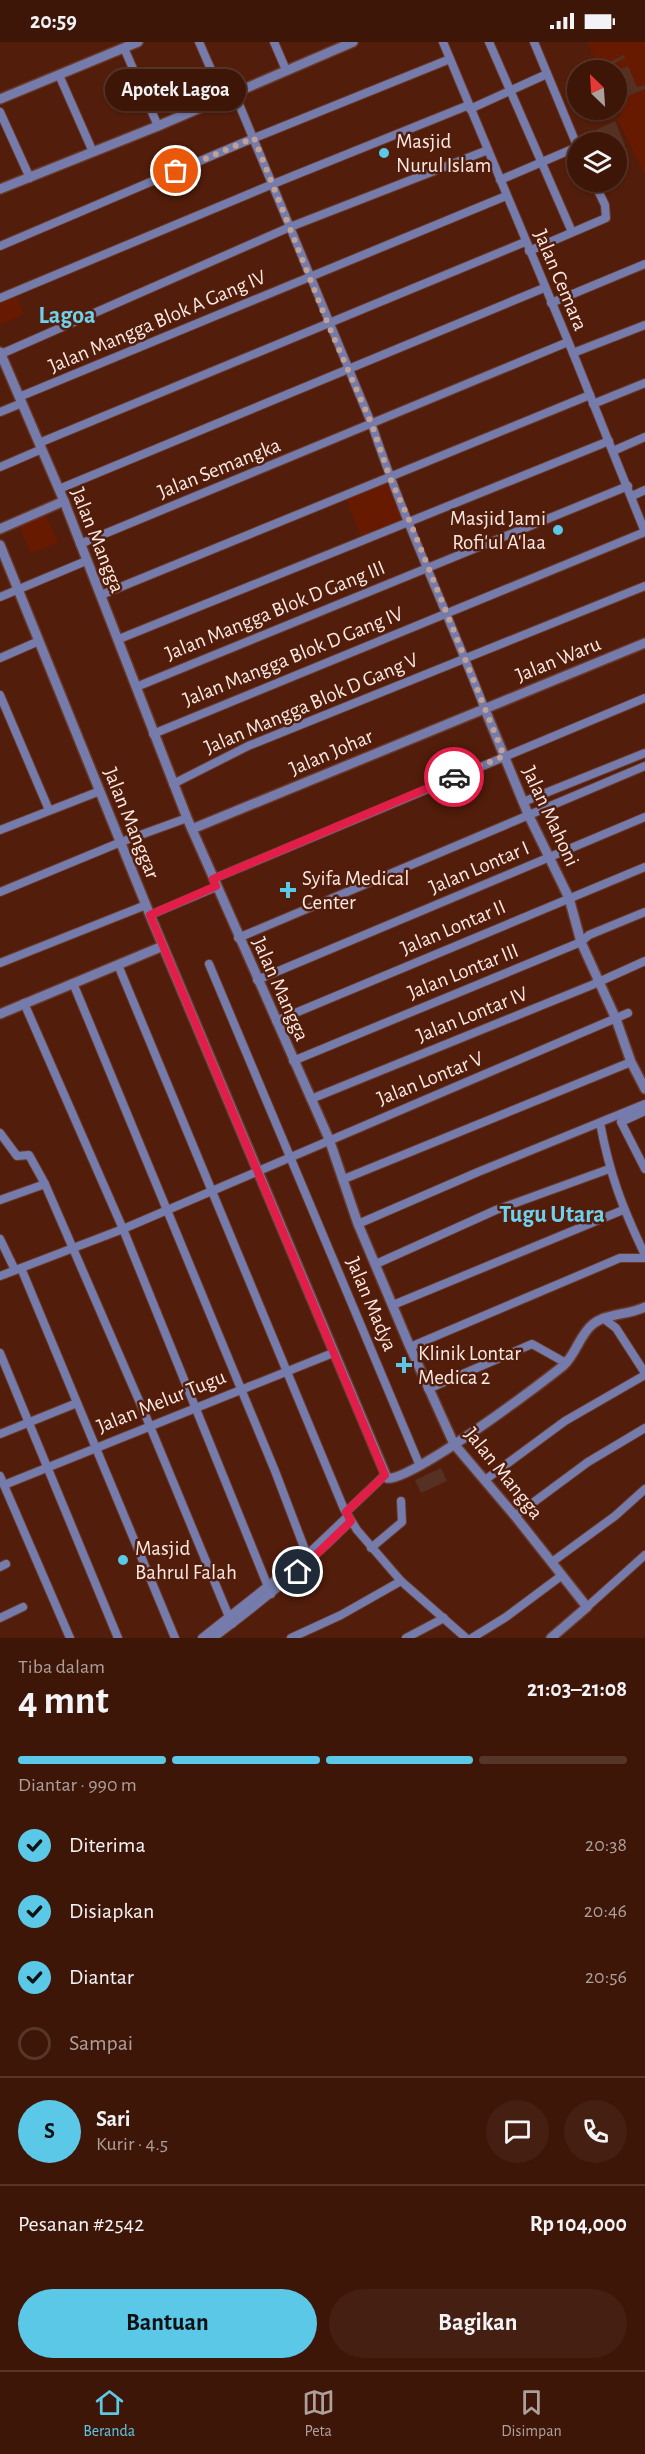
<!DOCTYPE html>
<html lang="id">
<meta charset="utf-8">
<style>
body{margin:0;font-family:"Alegreya Sans",sans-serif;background:#451f12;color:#f1f3f6;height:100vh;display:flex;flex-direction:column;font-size:22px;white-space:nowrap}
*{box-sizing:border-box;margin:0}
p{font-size:20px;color:#ad9f9c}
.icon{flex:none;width:33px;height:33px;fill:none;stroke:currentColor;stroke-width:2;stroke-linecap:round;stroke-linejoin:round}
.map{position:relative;height:1596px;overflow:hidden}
.drawer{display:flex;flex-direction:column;background:#3e1608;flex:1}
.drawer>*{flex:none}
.needle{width:39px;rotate:335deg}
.fabs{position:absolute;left:567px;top:18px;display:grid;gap:12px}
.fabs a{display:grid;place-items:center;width:60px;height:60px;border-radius:50%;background:#3e1608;box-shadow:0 2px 4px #0004,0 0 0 2px #573529;font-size:30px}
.pin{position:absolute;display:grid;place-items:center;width:51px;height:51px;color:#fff;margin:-26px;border:3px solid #fff;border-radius:50%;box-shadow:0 2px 6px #0007}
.courier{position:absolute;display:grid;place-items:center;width:60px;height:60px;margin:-30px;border:4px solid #e11d48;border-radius:50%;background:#fff;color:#222;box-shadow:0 2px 8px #0007}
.bubble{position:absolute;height:42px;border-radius:21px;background:#3e1608;box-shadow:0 2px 4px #0004,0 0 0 2px #573529;font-size:20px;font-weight:700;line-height:42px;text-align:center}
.head em{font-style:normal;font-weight:700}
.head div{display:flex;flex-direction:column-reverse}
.head{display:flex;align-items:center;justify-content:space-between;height:102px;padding:0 18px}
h1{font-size:39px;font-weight:700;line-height:45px}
.bar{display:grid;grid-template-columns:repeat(4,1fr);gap:9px 6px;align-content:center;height:72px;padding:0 18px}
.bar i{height:8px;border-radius:4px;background:#573529}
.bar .active{background:#5ac8e6}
.bar p{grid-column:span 4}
.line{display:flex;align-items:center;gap:15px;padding:0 18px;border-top:2px solid #573529}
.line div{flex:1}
.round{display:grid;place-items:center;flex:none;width:63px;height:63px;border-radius:32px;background:#451f12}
ol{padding:0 18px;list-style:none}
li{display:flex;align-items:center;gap:18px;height:66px}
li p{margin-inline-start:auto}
li .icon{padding:6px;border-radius:50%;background:#5ac8e6;color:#111;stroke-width:4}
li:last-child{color:#ad9f9c}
li i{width:33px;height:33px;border:3px solid #573529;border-radius:50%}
.cta{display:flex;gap:12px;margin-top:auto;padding:12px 18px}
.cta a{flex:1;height:69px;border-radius:36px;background:#5ac8e6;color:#111;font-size:24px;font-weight:700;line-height:69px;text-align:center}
.cta a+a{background:#451f12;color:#f1f3f6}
.status{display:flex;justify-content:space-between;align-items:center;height:42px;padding:0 30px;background:#3e1608;direction:ltr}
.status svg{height:16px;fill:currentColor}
.menu{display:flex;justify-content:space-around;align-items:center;height:84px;border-top:2px solid #573529;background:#3e1608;font-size:16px;color:#ad9f9c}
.menu a{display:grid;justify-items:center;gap:3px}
.menu .active{color:#5ac8e6}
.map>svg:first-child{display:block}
</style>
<div class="status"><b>20:59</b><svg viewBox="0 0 49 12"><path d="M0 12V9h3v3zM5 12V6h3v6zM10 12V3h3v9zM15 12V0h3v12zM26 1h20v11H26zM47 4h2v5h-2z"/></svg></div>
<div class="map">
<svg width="645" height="1596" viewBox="0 0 645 1596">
<rect width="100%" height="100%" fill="#521d0b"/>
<g fill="#681a00">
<path d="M587,0H645V133L617,76L622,73L617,64L616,28H600Z"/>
<path d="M15,252L24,272L0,283V259Z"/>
<path d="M390,440L405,479L362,497L346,457Z"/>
<path d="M45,472L58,501L31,511L19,484Z"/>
</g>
<g fill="#563023">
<path d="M624,13L625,16L615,21L618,28L628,24L637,45L645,43V47L623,56L617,41L616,28H611L607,21Z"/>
<path d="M615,79L625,103L617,107L616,100H588L585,93Z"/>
<path d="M441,1426L447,1439L421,1451L415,1438Z"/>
</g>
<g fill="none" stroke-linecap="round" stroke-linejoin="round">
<defs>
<g id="minor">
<path d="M199,0L223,55"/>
<path d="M274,0L286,28"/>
<path d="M489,0L572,190"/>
<path d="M534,0L578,106"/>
<path d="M124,6L158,84"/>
<path d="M59,33L93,110"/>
<path d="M234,50L372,383C404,479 448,571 484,665"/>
<path d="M470,67L547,32"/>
<path d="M0,70L30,136"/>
<path d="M500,138L577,105"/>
<path d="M0,204L242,101L450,17"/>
<path d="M529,209L606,176L605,163L594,140"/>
<path d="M0,256L273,142L469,63"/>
<path d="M551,261L645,222"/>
<path d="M573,311L645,283"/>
<path d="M1,312L290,185L488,108"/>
<path d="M19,355L506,154"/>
<path d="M593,362L645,341"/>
<path d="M0,370L22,361"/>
<path d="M39,401L525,200"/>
<path d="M613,409L645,395"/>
<path d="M0,425L42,407"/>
<path d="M59,447L544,246"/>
<path d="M632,454L645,448"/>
<path d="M80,502L568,300"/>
<path d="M101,553L590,353"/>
<path d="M0,555L86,519"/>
<path d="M119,597L609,399"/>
<path d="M0,616L39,599"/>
<path d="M136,645L628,444"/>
<path d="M0,653L49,768"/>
<path d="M153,692L645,490L573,311L443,0"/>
<path d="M173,742L248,704L645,544"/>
<path d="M523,760L645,711"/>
<path d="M0,788L100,749"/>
<path d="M213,837L645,656"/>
<path d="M0,850L121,800L187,776"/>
<path d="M150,873L216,845"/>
<path d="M238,896L645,724"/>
<path d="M0,921L146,863"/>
<path d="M209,922L420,1424"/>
<path d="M118,923L344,1467L357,1488L401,1539L466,1596"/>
<path d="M257,938L645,775"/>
<path d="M73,941L275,1429L307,1513L311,1519"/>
<path d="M24,961L123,1187L271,1552"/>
<path d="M276,979L645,825"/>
<path d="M293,1019L581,900L589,893L645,870"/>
<path d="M311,1057L592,943L645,919"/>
<path d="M645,1069L621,1080L645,1127"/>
<path d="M600,1081C610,1133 622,1165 645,1213"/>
<path d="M0,1091L17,1114L29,1113L45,1142L147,1377L232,1582"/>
<path d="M344,1137L631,1020"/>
<path d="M0,1158L45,1142"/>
<path d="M358,1182L478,1130L645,1062"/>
<path d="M0,1197L15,1228"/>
<path d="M376,1222L496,1168L609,1127"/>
<path d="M21,1226L175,1596"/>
<path d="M0,1234L123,1187L628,971"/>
<path d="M393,1263L623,1168"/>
<path d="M603,1276L616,1286L645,1331"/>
<path d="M410,1305L620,1216H645"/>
<path d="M0,1311L118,1596"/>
<path d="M428,1347L532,1302L566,1321"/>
<path d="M0,1392L77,1361"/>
<path d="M0,1434L70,1596"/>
<path d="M485,1438L565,1379L645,1333"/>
<path d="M4,1443L333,1311"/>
<path d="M346,1470L385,1433"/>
<path d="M515,1474L588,1420L645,1386"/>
<path d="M371,1506L402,1480L401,1459"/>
<path d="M552,1520L615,1474L645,1447"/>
<path d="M0,1525L6,1522"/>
<path d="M587,1565L645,1513"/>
<path d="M0,1576L23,1565"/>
<path d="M202,1596L307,1513L348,1474"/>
<path d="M213,1596C262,1560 308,1522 351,1479"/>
<path d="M291,1596L341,1573L401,1539"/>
<path d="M406,1596L444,1576"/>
<path d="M472,1596L506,1575L561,1534"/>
</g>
<g id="tertiary">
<path d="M0,57L138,0"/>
<path d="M0,147L158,84L353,0"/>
<path d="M0,310L64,459L187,776L329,1097L358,1182L410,1305L454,1402L515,1474L587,1565L551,1596"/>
<path d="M0,487L64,459"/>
<path d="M0,503L150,873L387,1436C409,1441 541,1342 564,1323C576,1312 580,1292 593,1282C607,1271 629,1273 645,1265"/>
<path d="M484,665L528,772L569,856L581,900L616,977L631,1020L645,1047"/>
<path d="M192,787L645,601"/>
<path d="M0,972L163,904"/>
</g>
</defs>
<use href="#minor" stroke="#6a3929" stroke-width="10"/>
<use href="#tertiary" stroke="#6a3929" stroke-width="12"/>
<use href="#minor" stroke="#757baa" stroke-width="8"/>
<use href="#tertiary" stroke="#757baa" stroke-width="9"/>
</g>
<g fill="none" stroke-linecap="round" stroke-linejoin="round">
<path stroke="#bfa197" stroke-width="6" stroke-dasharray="0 10.8" d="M176,129L254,96L328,282L372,383L390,436L410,480L504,714L454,735"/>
<path stroke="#e11d48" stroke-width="8" d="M298,1530L351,1479L346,1470L385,1433L150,873L216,844L213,837L454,735"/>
</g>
<g fill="#5ac8e6" stroke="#521d0b" stroke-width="2">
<circle cx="384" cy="111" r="6"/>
<circle cx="558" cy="488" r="6"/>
<path d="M285 839h6v6h6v6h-6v6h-6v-6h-6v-6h6z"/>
<path d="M401 1314h6v6h6v6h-6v6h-6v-6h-6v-6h6z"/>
<circle cx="123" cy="1518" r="6"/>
</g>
<g text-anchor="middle" stroke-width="5" stroke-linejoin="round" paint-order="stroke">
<g font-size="21" fill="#fae8e2" stroke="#521d0b" text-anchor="start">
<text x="396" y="106">Masjid<tspan x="396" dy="24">Nurul Islam</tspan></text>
<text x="546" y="483" text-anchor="end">Masjid Jami<tspan x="546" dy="24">Rofi'ul A'laa</tspan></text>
<text x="302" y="843">Syifa Medical<tspan x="302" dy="24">Center</tspan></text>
<text x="418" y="1318">Klinik Lontar<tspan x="418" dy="24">Medica 2</tspan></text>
<text x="135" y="1513">Masjid<tspan x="135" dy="24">Bahrul Falah</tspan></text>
</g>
<g font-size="21" fill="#fae8e2" stroke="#521d0b">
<text transform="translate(561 238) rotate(67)" y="7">Jalan Cemara</text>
<text transform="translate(157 279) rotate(-23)" y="7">Jalan Mangga Blok A Gang IV</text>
<text transform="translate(219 426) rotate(-22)" y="7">Jalan Semangka</text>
<text transform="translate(98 498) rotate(68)" y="7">Jalan Mangga</text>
<text transform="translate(275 568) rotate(-22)" y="7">Jalan Mangga Blok D Gang III</text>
<text transform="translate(293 614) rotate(-22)" y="7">Jalan Mangga Blok D Gang IV</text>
<text transform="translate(558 617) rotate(-22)" y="7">Jalan Waru</text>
<text transform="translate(311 661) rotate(-23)" y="7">Jalan Mangga Blok D Gang V</text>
<text transform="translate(331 710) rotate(-23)" y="7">Jalan Johar</text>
<text transform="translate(551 774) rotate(65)" y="7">Jalan Mahoni</text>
<text transform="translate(132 781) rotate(68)" y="7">Jalan Manggar</text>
<text transform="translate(479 825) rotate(-23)" y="7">Jalan Lontar I</text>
<text transform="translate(453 885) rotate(-23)" y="7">Jalan Lontar II</text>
<text transform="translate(463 929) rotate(-22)" y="7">Jalan Lontar III</text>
<text transform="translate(281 947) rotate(66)" y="7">Jalan Mangga</text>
<text transform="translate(472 972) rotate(-22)" y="7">Jalan Lontar IV</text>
<text transform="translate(430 1036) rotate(-22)" y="7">Jalan Lontar V</text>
<text transform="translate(372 1262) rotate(67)" y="7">Jalan Madya</text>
<text transform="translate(161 1359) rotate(-22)" y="7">Jalan Melur Tugu</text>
<text transform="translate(504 1431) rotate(51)" y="7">Jalan Mangga</text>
</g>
<g font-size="24" font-weight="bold" fill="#6fd1ed" stroke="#521d0b">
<text x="67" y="281">Lagoa</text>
<text x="552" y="1180">Tugu Utara</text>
</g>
</g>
</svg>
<div class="fabs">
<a><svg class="needle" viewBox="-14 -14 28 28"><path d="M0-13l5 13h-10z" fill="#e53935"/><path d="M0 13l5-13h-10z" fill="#ad9f9c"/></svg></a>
<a><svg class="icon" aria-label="layers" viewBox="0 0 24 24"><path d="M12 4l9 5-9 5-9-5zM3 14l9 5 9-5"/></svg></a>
</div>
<div class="pin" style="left:176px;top:129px;background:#ea580c"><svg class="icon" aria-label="bag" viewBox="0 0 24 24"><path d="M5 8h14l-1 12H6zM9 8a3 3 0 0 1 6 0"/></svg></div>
<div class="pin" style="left:298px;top:1530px;background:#1f2937"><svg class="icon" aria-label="home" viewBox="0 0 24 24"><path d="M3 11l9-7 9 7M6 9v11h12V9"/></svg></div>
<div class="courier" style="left:454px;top:735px"><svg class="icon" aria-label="car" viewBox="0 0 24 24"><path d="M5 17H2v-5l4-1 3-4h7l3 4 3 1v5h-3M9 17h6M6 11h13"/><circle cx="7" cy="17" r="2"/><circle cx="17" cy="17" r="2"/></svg></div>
<div class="bubble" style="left:105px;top:27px;width:141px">Apotek Lagoa</div>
</div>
<section class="drawer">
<div class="head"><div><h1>4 mnt</h1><p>Tiba dalam</p></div><em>21:03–21:08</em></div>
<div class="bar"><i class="active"></i><i class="active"></i><i class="active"></i><i></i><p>Diantar · 990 m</p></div>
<ol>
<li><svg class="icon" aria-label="check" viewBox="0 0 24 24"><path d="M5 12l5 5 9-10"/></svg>Diterima<p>20:38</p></li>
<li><svg class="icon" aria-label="check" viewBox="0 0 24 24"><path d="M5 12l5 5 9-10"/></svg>Disiapkan<p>20:46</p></li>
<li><svg class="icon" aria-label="check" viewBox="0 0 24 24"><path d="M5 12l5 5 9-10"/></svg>Diantar<p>20:56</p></li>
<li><i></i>Sampai</li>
</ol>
<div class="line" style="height:108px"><b class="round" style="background:#5ac8e6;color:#111">S</b><div><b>Sari</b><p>Kurir · 4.5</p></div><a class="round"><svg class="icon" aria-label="chat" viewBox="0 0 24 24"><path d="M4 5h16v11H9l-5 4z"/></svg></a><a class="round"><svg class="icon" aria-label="phone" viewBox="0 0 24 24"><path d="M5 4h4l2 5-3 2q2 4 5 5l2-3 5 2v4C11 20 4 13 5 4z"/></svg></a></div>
<div class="line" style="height:78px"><div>Pesanan #2542</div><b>Rp 104,000</b></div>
<div class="cta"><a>Bantuan</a><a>Bagikan</a></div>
</section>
<nav class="menu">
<a class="active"><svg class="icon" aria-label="home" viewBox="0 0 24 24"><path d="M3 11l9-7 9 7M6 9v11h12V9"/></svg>Beranda</a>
<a><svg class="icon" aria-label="map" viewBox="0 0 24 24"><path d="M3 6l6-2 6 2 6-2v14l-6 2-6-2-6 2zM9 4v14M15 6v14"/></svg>Peta</a>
<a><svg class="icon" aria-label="saved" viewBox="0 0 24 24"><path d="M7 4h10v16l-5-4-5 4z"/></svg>Disimpan</a>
</nav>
